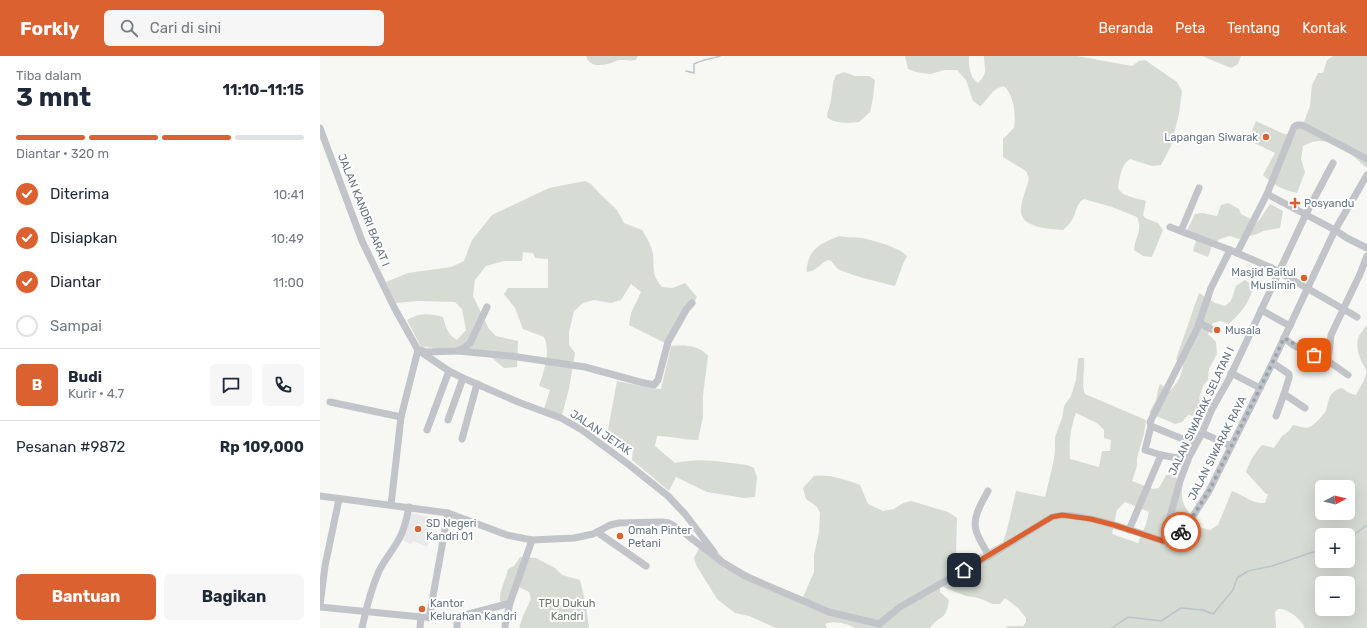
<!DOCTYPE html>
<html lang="id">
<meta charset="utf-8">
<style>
body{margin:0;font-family:Rubik,sans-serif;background:#f6f6f7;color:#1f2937;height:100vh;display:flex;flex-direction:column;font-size:15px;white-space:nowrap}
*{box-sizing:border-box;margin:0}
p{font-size:13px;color:#747a83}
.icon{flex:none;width:22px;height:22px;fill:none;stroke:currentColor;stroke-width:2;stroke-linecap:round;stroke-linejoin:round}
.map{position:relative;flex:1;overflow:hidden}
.details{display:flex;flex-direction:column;background:#fff;width:320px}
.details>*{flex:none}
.needle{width:26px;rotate:83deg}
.controls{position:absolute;left:995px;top:424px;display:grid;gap:8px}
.controls a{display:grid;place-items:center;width:40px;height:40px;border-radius:6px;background:#fff;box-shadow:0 4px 16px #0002;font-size:20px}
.pin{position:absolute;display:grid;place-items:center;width:34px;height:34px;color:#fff;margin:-17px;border-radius:8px;box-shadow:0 2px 6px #0006}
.courier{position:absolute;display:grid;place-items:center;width:40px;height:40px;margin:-20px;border:3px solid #db6230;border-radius:50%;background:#fff;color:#222;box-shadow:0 1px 5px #0007}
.head em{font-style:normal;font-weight:700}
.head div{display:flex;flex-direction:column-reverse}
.head{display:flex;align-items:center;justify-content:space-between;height:68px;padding:0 16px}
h1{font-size:26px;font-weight:700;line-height:30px}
.bar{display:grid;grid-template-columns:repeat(4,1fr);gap:6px 4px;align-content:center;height:48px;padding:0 16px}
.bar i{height:5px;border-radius:3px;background:#e0e1e3}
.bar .active{background:#db6230}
.bar p{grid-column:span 4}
.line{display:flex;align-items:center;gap:10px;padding:0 16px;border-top:1px solid #e0e1e3}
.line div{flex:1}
.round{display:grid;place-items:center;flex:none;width:42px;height:42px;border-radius:6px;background:#f6f6f7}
ol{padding:0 16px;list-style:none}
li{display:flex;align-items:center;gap:12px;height:44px}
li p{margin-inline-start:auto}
li .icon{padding:4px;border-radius:50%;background:#db6230;color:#fff;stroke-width:4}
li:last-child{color:#747a83}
li i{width:22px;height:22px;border:2px solid #e0e1e3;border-radius:50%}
.cta{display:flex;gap:8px;margin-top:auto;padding:8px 16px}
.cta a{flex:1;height:46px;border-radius:6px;background:#db6230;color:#fff;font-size:16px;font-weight:700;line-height:46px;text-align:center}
.cta a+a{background:#f6f6f7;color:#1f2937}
header{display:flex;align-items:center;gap:24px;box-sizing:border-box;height:56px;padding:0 20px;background:#db6230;color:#fff}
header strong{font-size:19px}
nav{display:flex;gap:22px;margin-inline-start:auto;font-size:14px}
.search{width:280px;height:36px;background:#f6f6f7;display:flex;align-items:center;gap:10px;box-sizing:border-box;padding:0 14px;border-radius:6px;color:#747a83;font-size:15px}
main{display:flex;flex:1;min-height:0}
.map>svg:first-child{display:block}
</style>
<header>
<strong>Forkly</strong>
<div class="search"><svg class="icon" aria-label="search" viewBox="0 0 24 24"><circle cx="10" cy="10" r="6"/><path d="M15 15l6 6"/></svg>Cari di sini</div>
<nav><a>Beranda</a><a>Peta</a><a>Tentang</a><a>Kontak</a></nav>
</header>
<main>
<section class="details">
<div class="head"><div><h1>3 mnt</h1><p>Tiba dalam</p></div><em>11:10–11:15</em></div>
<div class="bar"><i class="active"></i><i class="active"></i><i class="active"></i><i></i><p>Diantar · 320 m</p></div>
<ol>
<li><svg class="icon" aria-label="check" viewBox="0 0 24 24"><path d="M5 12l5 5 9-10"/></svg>Diterima<p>10:41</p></li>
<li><svg class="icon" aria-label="check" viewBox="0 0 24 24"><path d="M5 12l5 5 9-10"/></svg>Disiapkan<p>10:49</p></li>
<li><svg class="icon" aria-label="check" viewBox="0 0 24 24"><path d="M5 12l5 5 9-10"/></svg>Diantar<p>11:00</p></li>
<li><i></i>Sampai</li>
</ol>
<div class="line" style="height:72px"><b class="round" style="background:#db6230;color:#fff">B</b><div><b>Budi</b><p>Kurir · 4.7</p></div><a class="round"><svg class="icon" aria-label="chat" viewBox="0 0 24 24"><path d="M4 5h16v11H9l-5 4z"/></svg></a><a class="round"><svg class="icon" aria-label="phone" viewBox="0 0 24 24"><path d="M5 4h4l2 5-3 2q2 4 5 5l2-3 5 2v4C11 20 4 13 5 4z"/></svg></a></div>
<div class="line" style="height:52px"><div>Pesanan #9872</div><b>Rp 109,000</b></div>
<div class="cta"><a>Bantuan</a><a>Bagikan</a></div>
</section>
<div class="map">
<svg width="1047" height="572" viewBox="0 0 1047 572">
<rect width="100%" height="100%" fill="#f7f7f4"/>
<path fill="#e8e9e8" d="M89,457L115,462L107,491L93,485L91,488L80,483Z"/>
<g fill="#d6dcd4" fill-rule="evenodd">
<path d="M266,0H318L316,4C309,5 307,4 300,4C297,4 294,6 291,7C281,10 269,11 266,0Z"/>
<path d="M585,0H649C649,10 649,21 658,27C669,16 664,13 664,0H757L812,10L819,5L825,4L857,26L862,35L859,58L851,90L841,109L832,110L810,103C800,110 800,122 798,132C802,141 818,142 826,145L823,159L825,162L838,167L843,174L832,201L823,200L814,194C815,180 823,175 817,161L792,151L764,143C755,148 757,157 752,164C750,168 746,171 743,174C729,173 698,172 701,152C702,142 707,132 709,122L706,115L683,101V83L694,72C696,57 694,40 684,30C670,33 670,43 660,50L653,45L646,24L637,14H625L610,18L596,16L588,13Z"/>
<path d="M882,0H921L918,8L911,12Z"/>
<path d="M1013,0H1047V112C1033,100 1018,84 998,85C993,85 987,88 983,90L981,103L985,116L977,137C961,133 955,130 943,119L955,97L928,84L936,65L964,78H968L974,66H984L990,50L992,29L998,17H1003L1007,4Z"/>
<path d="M524,16L535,20H549L555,24L553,42L550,56L539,66C529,67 514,68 507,61C507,56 509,53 510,48C513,38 511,29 516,19Z"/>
<path d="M265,125L271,128L279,137L297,154L304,167L322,174C325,179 329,185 331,191C337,207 328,215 342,231L353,232L365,227L377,241L350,286L351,290C364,289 379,289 388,300L383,339V361L378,384C364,384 351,380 337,380L335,390L355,407C381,401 402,406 427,409L434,412L437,422L435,441L424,442L387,436L356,421L349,435L312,404L313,391L287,379L297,325L331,332L341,333L351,290L309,269L311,257L321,236L311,228L301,244L291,247L274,244L263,247L254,255L249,276V289L255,297L249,333L242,359L224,353L230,334L219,330C224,315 231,295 224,281L203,273L195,252L184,238L188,232H228V203L215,202L213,197L203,196L202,205H184L166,210L155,224L153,240L169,273L176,280L198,285L197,311L184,312L171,301L154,295L101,291L87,264C98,257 110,257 123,261C126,271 127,278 137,284L146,274L142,253L135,246L98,245L76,247L66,226L88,217L131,211L144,205L152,184L172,159L229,132Z"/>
<path d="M908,147L919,153L921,158L937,166L940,163L950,148L963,155L960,172L943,175L937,178L919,183L910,180L900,183L892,190L888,201L873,195L876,184L864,180L875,158L882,157L897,160L901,149Z"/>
<path d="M519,180C527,182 535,181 542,182C555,185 579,191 587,200L583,208L575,230C556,225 539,222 520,214C515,212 513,205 509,204C503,204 496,216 487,216C486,212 487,210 488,206C492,190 505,186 519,180Z"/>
<path d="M925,224L934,230C927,250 924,253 909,268L900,265L893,267L888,278L896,286L897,298L889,313L888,324L883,330L879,343L887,350L882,360H876L868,359L862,366L855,368L829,357L836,344L838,334L840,328L850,335C857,327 862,320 863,309L856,303L879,237L895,247L905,250L911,245L916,230Z"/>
<path d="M1047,269V315C1041,306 1034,291 1039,280C1041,276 1044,273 1047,269Z"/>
<path d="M758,302H764C765,315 761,328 765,338L826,364L824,378L817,402V410L812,425L833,433L839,432L846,419H852L863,426C861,441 861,446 870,458L868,465L877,471L890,474L898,469L912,435C924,439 932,448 945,447L948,438H946L926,416C929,407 935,396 942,389L954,392L962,380L969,375L973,369C989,373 989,374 1001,361C1003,359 1006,356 1006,354C1010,342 1008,336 1022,332L1029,337L1036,339L1044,324L1047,315V572H985C981,563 968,552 958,553L955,556L956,572H685L688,570H703L706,566V562L698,552L685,542L680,548H673L658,542L646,540L623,531H620V536L629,544C626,566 620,558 610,572H535C526,567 515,564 505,568L507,572H456L429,560L415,557L397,543L376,509L374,502L379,492H394L405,504L441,524L483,541L494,516V499L499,476L500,457L497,451L486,443L483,432L494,420C509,418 526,424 540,429L548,448L563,455L574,453L583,447L591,445L628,456L637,462L636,499L650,504L683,486L687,474L696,435L725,441L733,408L735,395V381L742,362L744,350L751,340L756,324ZM756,357L777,367L784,374V382L791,384L790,395H782L779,411L750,403C749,385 750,374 756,357ZM1002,431H1028V457H1002ZM805,446L829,456L826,468L818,487L792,478L797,454ZM1002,479H1028V505H1002ZM1002,527H1028V553H1002Z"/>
<path d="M200,501L216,502L235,512L242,519L260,524L266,550L269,572H199L203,560L211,543L209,536L199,531L194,543L184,547L180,545C179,534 186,524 188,513L194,510Z"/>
</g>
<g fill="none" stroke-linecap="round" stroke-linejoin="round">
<g stroke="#bbc4ca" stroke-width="1.5">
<path d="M366,15L374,17V8C382,4 391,3 400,0"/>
<path d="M1028,483L1047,469"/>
<path d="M792,572L808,561L841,565L861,552L883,554L893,558L913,534L917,522L928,515L952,510L993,496H1002"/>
</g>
<g stroke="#c1c4c8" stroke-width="7">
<path d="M0,72L42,185L75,253L98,294L81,361L71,449"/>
<path d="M947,138L1015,174L1027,182L1047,192"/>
<path d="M850,171L910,194L952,212L1037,261"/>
<path d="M861,175L879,132"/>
<path d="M917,197L947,138L974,71L977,69H982L1047,103"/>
<path d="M941,254L970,270"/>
<path d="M879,267L891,273"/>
<path d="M964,282L973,289L1008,305L1028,319"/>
<path d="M98,294L129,315L143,322L198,346L241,362L262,374L308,408L348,440L365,458L394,496"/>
<path d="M100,294L106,296L138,295L145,291L150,287L167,251"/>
<path d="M138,295L191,300L265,311L320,326L334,329L338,324L348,286L366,254L372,247"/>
<path d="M1008,305L1011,279L1040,218L1047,200"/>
<path d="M953,307L969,318V322L964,338L985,352"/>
<path d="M911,317L940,332"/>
<path d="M10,346L81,361"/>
<path d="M956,360L964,338"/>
<path d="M128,364L143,322"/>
<path d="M831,370L825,394L841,399L868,404"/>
<path d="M107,374L129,315"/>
<path d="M882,377L911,390"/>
<path d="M142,383L157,328"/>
<path d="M875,388L831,370L830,366L877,273L891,232L910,194"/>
<path d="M668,435C662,446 652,462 656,474C658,483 665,492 669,500"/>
<path d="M0,440L128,457L187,479L212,484L254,482L273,478L290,469L299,467L342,466L349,467L358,472L402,506L425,520L509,556L559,568"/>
<path d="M809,474L841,399"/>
<path d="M277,476L326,510"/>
<path d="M843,485L860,425L869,401L882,377L892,353L909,323L986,158L1013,107"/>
<path d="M0,549L5,510L19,443"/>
<path d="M0,551L101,561L127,562L137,561L187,548L190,547L212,484"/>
<path d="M137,561V572"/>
<path d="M109,562L128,457"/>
<path d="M559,568L580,551L669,500L732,461C754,453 819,477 843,485L852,483L864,474L889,435L949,314L1015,174L1047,119"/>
<path d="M185,570L190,547"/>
<path d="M42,572C46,553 51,533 59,515C65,503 74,493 80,481C85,472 87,461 89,451"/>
<path d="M100,572L101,561"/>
</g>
</g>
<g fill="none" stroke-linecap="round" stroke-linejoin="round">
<path stroke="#99a3ab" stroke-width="4" stroke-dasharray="0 7.2" d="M861,476L864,474L889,435L949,314L964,282L994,299"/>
<path stroke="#db6230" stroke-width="5" d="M644,514L732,461L742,459L771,463L794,469L843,485L852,483L861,476"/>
</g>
<g fill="#db6230" stroke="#fff" stroke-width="1.5">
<circle cx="946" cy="81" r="4"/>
<path d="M973 141h4v4h4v4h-4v4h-4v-4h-4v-4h4z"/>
<circle cx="984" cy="222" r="4"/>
<circle cx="897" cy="274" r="4"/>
<circle cx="98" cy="473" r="4"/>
<circle cx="300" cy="480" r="4"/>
<circle cx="102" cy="553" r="4"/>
</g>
<g text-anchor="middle" stroke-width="4" stroke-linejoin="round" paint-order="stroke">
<g font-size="11" fill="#677684" stroke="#fff" text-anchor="start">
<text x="938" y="85" text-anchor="end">Lapangan Siwarak</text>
<text x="984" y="151">Posyandu</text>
<text x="976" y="220" text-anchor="end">Masjid Baitul<tspan x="976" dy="13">Muslimin</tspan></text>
<text x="905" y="278">Musala</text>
<text x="106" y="471">SD Negeri<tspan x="106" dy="13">Kandri 01</tspan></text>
<text x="308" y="478">Omah Pinter<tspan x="308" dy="13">Petani</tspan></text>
<text x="110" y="551">Kantor<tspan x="110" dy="13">Kelurahan Kandri</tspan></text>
</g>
<g font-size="11" fill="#677684" stroke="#fff">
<text transform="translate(44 154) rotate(68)" y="4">JALAN KANDRI BARAT I</text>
<text transform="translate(881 355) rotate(-65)" y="4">JALAN SIWARAK SELATAN I</text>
<text transform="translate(281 376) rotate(34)" y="4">JALAN JETAK</text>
<text transform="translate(897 392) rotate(-63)" y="4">JALAN SIWARAK RAYA</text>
</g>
<g font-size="11" fill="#697b66" stroke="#fff">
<text x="247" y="551">TPU Dukuh<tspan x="247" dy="13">Kandri</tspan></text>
</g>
</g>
</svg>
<div class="controls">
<a><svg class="needle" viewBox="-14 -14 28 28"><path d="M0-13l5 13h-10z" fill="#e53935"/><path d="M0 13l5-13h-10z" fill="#747a83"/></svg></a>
<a>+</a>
<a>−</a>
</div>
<div class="pin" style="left:994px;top:299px;background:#ea580c"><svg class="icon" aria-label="bag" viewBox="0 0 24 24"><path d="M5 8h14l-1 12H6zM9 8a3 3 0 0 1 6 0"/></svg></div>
<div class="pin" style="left:644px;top:514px;background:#1f2937"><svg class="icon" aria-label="home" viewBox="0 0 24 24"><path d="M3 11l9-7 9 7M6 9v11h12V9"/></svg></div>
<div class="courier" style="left:861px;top:476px"><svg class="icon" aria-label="bike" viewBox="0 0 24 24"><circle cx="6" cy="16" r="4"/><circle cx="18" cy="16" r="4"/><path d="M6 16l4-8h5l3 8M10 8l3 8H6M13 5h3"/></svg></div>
</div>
</main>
